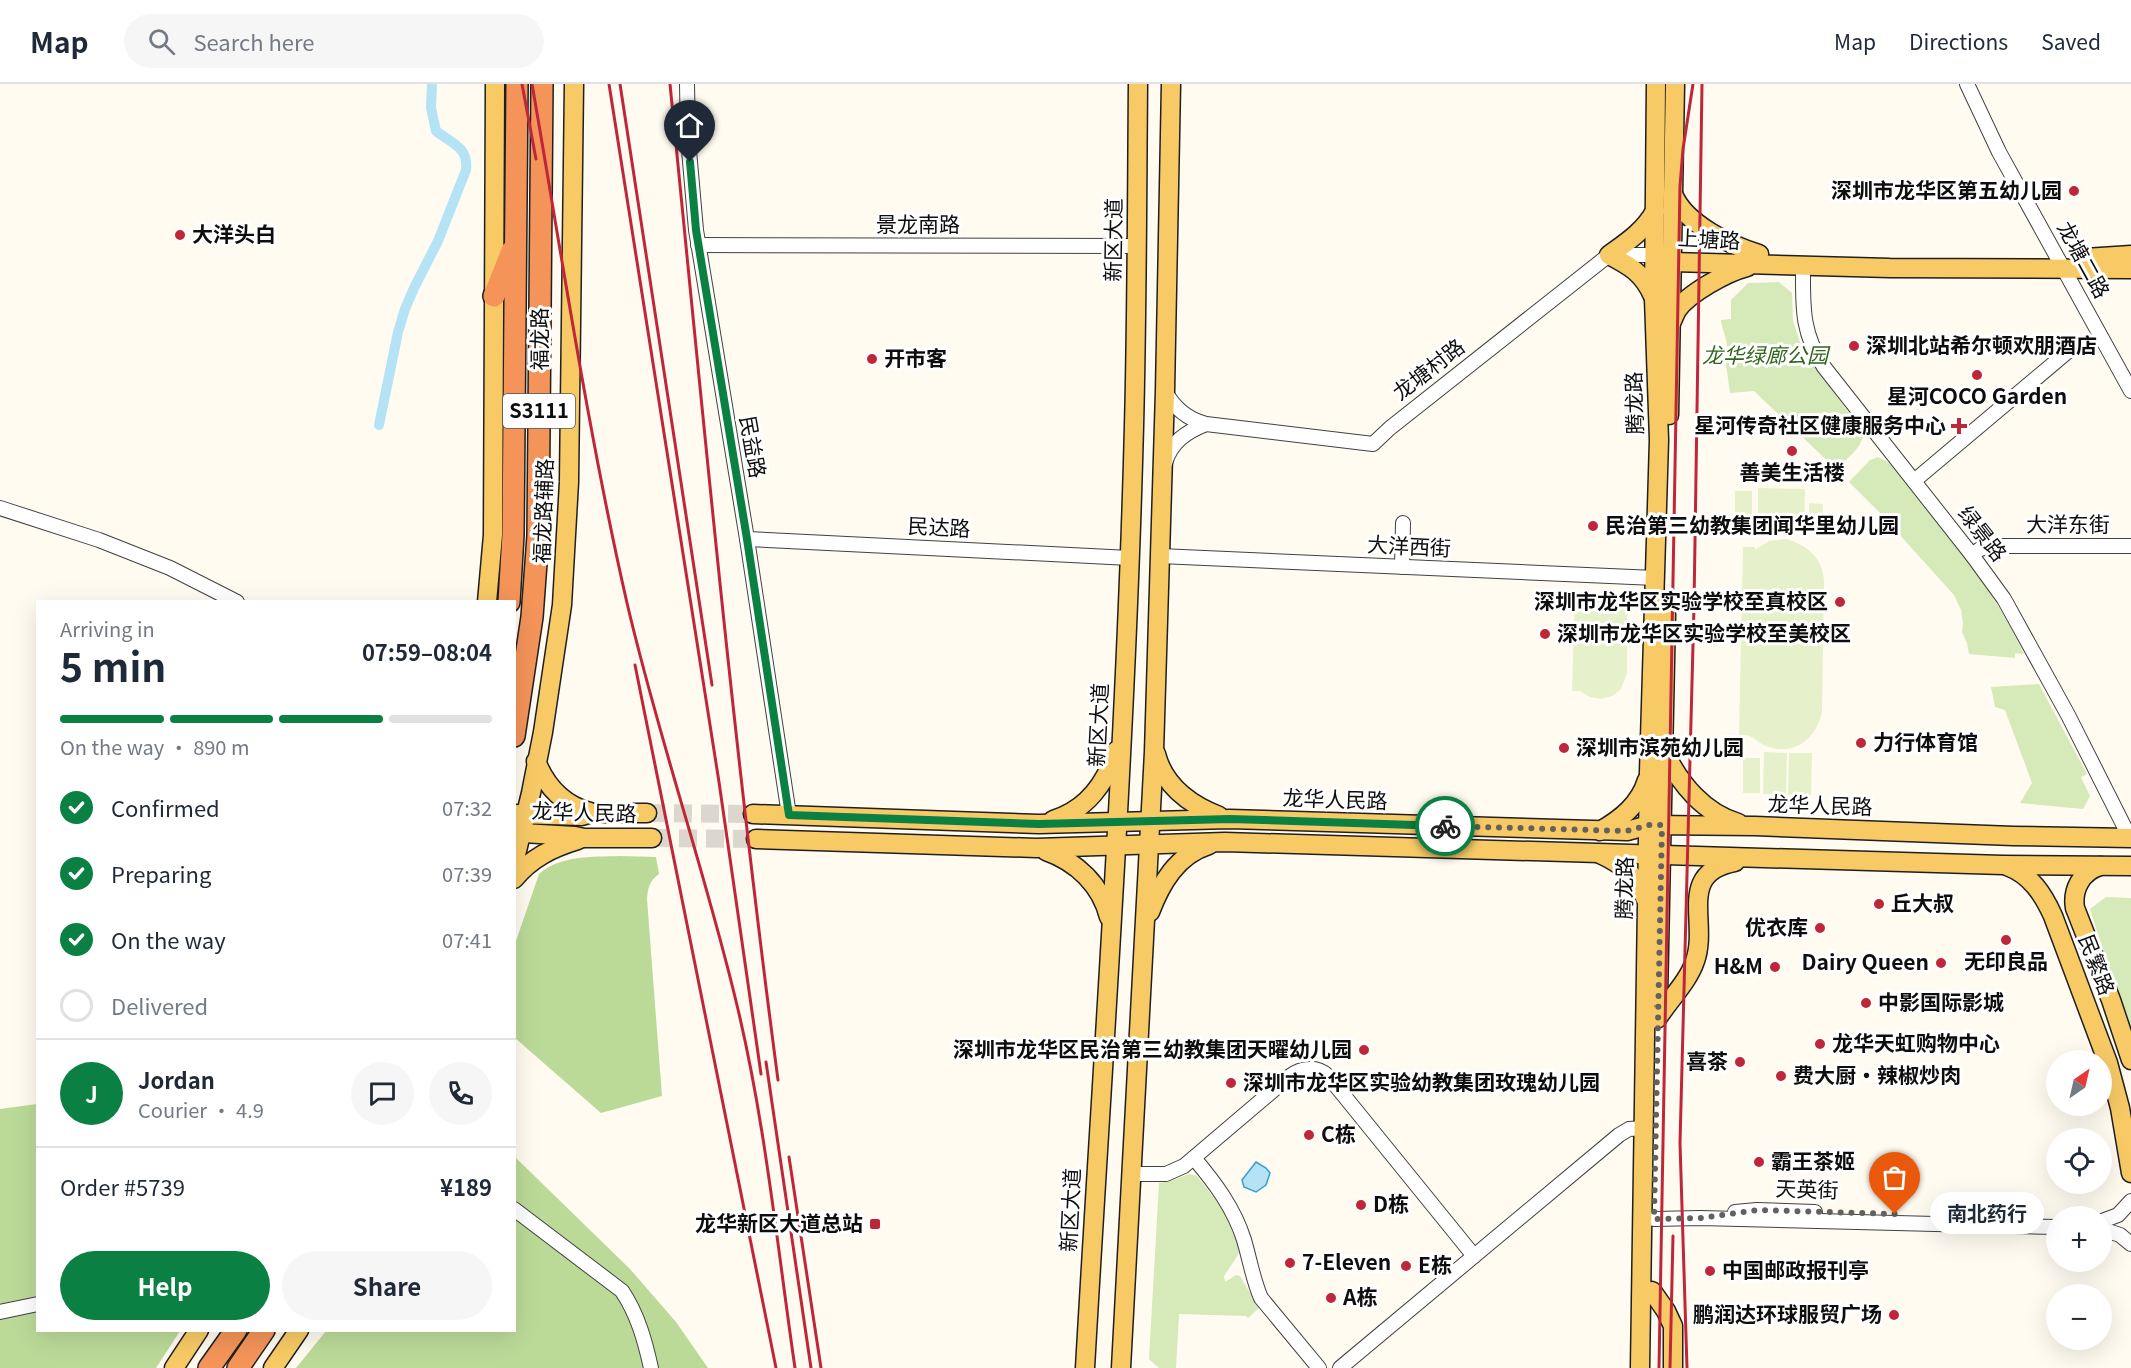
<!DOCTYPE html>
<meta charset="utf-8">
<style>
body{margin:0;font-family:Georgia,"Noto Sans SC",serif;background:#f6f6f7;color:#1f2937;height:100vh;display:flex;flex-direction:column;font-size:22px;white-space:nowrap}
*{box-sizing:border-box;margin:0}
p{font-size:20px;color:#747a83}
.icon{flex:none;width:33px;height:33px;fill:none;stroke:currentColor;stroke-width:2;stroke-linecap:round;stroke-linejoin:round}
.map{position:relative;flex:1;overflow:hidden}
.side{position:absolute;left:36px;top:516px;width:480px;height:732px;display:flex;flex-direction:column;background:#fff;border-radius:0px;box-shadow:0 6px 24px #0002}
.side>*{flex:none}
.needle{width:39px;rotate:34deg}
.tools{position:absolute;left:2046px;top:966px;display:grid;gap:12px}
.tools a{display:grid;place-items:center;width:66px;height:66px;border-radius:50%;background:#fff;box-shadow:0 6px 24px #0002;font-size:30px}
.pin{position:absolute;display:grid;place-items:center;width:51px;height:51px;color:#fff;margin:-62px -26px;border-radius:50% 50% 50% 0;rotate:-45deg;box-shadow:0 0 6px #0007}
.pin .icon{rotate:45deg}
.courier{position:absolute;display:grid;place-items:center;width:60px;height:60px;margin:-30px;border:4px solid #0b8043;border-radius:50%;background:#fff;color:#222;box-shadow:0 2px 8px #0007}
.bubble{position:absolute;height:42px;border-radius:21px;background:#fff;box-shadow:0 6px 24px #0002;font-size:20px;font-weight:700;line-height:42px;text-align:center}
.overview em{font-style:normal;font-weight:700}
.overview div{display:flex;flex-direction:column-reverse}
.overview{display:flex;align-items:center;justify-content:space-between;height:102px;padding:0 24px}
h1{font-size:39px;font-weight:700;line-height:45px}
.bar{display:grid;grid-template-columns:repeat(4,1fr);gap:9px 6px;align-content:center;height:72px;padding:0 24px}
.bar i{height:8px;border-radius:4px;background:#e0e1e3}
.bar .on{background:#0b8043}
.bar p{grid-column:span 4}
.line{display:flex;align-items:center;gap:15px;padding:0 24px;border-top:2px solid #e0e1e3}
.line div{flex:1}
.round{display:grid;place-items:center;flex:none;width:63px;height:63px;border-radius:32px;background:#f6f6f7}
ol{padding:0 24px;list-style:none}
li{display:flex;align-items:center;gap:18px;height:66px}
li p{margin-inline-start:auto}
li .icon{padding:6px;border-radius:50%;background:#0b8043;color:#fff;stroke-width:4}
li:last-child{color:#747a83}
li i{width:33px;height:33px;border:3px solid #e0e1e3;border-radius:50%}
.action{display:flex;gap:12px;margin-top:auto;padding:12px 24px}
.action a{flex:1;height:69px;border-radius:36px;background:#0b8043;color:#fff;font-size:24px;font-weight:700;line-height:69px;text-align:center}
.action a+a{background:#f6f6f7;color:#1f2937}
header{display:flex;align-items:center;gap:36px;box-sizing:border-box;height:84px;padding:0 30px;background:#fff;border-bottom:2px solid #e0e1e3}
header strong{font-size:28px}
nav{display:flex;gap:33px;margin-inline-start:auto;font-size:21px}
.search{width:420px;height:54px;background:#f6f6f7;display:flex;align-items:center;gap:15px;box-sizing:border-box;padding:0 21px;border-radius:33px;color:#747a83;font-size:22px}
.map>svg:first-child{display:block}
</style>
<header>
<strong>Map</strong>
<div class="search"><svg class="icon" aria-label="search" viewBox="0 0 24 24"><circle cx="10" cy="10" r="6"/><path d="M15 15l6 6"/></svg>Search here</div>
<nav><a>Map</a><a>Directions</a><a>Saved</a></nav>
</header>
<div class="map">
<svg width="2131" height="1284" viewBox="0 0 2131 1284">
<rect width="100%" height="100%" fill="#fffbf0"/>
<g fill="#d6eab9">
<path d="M1779,198L1792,209L1793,237L1803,267L1863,348C1864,363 1846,375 1836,385L1754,307L1730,309L1725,273C1731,259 1722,249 1721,236L1731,235V216L1748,199Z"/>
<path d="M1878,373L1891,380C1940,440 1991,499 2024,570L2015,569V574L1969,570L1967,559L1962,548L1963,539L1961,526L1954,511L1880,429L1849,398L1870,376Z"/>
<path d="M2039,600L2087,690L2081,693L2090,712L2083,725L2020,719L2032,699L2005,626L1995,623L1991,603Z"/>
<path d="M2106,813L2131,814V954L2090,825Z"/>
<path d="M1189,1090L1197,1092L1225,1128L1239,1165L1238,1171L1224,1192L1225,1198L1236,1191L1240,1192L1259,1224L1248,1234L1246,1232L1179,1230L1176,1284H1159L1149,1275L1159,1099L1168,1098Z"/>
</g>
<g fill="#bbda98">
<path d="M620,772L656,773L659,790C649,797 648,804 647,815L662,1012L601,1029L515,954V860L539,790C561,771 592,773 620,772Z"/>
<path d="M37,1020L38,1246L180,1247L156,1284H0V1025Z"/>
<path d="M515,1073L630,1185L676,1238L708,1284H296L326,1247L514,1246Z"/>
</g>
<g fill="#e6f1cb">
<path d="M1758,404L1805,405L1804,448L1758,446Z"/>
<rect x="1735" y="407" width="17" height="36"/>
<path d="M1809,419L1823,420L1822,446H1809Z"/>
<path d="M1786,455C1807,461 1823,474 1824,497L1822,628C1817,653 1796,672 1769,663C1755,659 1756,650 1739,651L1743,463H1755V466L1769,457Z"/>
<path d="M1575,511H1582V518C1599,506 1618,511 1627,530V589L1621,605L1612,612L1601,615L1590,613L1580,607H1572Z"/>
<path d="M1764,668L1787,669L1786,711L1763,710Z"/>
<path d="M1789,669H1812L1811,711H1788Z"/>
<rect x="1743" y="674" width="17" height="35"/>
</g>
<path fill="#b4e3f6" stroke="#3b9ecd" stroke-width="1.5" d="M1256,1078L1266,1084L1270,1089L1266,1101L1256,1108L1244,1103L1242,1096Z"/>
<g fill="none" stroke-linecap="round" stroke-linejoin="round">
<path stroke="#b4e3f6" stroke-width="10" d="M379,341L398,248L405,225L414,204L438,157L466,86C469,63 451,59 436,47L431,24L432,0"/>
<g stroke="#dbd7ce" stroke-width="18" stroke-dasharray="18 9" stroke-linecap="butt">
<path d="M647,729L753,730"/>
<path d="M652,754L756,755"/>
</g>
<defs>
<g id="minor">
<path d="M687,0L688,55L696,146L747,455L789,731"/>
<path d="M1967,0L1999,68L2131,307"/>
<path d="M698,161L1137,162"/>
<path d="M1803,182C1803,222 1801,248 1824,283L1972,471L2004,515L2068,631L2130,754"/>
<path d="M1165,307C1174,324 1187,335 1206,340L1373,360L1390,344L1609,171H1661"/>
<path d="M1165,379C1171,358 1186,348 1206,340"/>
<path d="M1914,397L2072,264"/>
<path d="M0,424L99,456L170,484L237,518"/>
<path d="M747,455L1130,474"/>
<path d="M1972,471L1980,465L1990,462H2131"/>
<path d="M1160,472L1655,494"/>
<path d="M1402,483L1403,439"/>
<path d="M1194,1074C1215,1099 1234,1124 1244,1156C1250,1176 1253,1196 1261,1214L1319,1284"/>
<path d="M1131,1090H1166L1184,1082L1290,992C1302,983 1317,982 1328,992L1474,1172"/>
<path d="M514,1125L622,1207C638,1231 645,1257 651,1284"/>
<path d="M1735,1128L1757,1126L1815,1128"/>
<path d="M1654,1135L1700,1134L2056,1143"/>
<path d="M2102,1137L2118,1131L2131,1117"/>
<path d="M2102,1145L2120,1151L2131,1160"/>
<path d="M0,1228L38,1220"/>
<path d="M1340,1284L1619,1051L1629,1045L1644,1044"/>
</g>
<g id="major">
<path d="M1673,110C1685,140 1730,161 1759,170"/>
<path d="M2085,174L2131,171"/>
<path d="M1672,178L1890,184L2131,185"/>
<path d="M1653,212C1643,189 1630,182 1609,171C1627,158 1644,147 1655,127"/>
<path d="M1671,239C1673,235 1675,230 1677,226C1689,209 1727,188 1747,183"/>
<path d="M1669,331L1675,0"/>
<path d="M487,518L493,451L495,0"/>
<path d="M1665,669C1680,700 1704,729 1738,739"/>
<path d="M1156,670C1164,702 1191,721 1219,732"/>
<path d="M536,677C546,702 563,721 590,728"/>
<path d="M516,730L582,732L592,729H647"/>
<path d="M753,730L1039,740L1230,735L1627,747L1649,741L1755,742L2013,752L2131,754"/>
<path d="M1053,736C1086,726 1106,699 1116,667"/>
<path d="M514,747L522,749L575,752L584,754H652"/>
<path d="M1600,747C1621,735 1640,720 1647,696"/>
<path d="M756,755L1036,764L1225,758L2003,781L2131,782"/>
<path d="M1046,767C1077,778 1101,801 1109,833"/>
<path d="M1600,770C1620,779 1639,793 1645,814"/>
<path d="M514,779L531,709L543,648L562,521L569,398L574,0"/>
<path d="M2007,782C2031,791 2043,810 2053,832L2108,979L2120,1024L2131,1089"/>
<path d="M2100,782C2081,788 2072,806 2075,824L2111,916L2131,976"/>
<path d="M514,795C531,774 552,764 578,756"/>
<path d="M1150,828C1161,799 1177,771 1209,761"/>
<path d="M1658,913L1666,530"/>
<path d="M1657,935C1669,916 1688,898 1695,877C1709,838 1676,789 1735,778"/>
<path d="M1652,1207L1666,1227L1673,1242V1284"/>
<path d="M174,1284L199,1246"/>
<path d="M273,1284L299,1246"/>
<path d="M1085,1284C1103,970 1126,657 1134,342C1137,228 1137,114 1138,0"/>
<path d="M1121,1284L1154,668L1165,307L1171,0"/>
<path d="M1640,1284L1649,688L1659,356L1654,215L1656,0"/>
</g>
<g id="highway">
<path d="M494,212L512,167"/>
<path d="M509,518L513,451L517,0"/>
<path d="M514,652L532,533L538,452L542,0"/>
<path d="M209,1284L236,1246"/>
<path d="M238,1284L264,1246"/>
</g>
</defs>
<use href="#minor" stroke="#414141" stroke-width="16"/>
<use href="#major" stroke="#1f1f1f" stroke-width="21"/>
<use href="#highway" stroke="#1f1f1f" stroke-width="24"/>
<use href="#minor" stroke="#fff" stroke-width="14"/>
<use href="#major" stroke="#f8ca66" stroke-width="18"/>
<use href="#highway" stroke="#f49459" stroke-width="21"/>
<g stroke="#bf2639" stroke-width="3">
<path d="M522,0L536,75"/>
<path d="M532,0C562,173 588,348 627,519C658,652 703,781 735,913C765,1034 777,1161 795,1284"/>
<path d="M609,0L719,698L761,990"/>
<path d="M620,0L712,601"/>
<path d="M670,0C703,332 734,665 778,996"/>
<path d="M635,581L776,1284"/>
<path d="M766,978L811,1284"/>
<path d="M789,1073L821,1284"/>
<path d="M1659,1284L1680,102L1683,65L1693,0"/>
<path d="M1670,1284L1673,1152"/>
<path d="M1687,1284L1680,1059L1694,522L1702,0"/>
</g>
</g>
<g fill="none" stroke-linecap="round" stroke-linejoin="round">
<path stroke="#62615d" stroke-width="6" stroke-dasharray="0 10.8" d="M1445,742L1627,747L1649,741H1662L1654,1135L1700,1134L1757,1126L1895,1130"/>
<path stroke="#0b8043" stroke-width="8" d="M690,78L696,146L747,455L789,731L1039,740L1230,735L1445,742"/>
</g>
<g fill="#bf2639" stroke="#fff" stroke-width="2">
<circle cx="2074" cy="107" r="6"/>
<circle cx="180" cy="151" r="6"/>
<circle cx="1854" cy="262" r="6"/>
<circle cx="872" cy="275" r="6"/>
<circle cx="1977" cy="291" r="6"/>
<path d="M1956 333h6v6h6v6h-6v6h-6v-6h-6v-6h6z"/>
<circle cx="1792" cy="367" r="6"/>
<circle cx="1593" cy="442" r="6"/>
<circle cx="1840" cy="518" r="6"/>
<circle cx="1545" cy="550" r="6"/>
<circle cx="1861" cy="659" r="6"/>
<circle cx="1564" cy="664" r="6"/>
<circle cx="1879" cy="820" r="6"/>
<circle cx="1820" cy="844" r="6"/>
<circle cx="2006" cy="856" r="6"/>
<circle cx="1941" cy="879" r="6"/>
<circle cx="1775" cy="883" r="6"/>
<circle cx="1866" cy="919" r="6"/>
<circle cx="1820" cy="960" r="6"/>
<circle cx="1364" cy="966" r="6"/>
<circle cx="1740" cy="978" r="6"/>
<circle cx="1781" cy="992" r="6"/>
<circle cx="1231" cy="999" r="6"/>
<circle cx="1309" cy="1051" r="6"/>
<circle cx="1759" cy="1078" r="6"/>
<circle cx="1361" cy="1121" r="6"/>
<rect x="869" y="1134" width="12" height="12" rx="3"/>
<circle cx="1290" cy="1179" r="6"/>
<circle cx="1406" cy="1182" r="6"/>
<circle cx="1710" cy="1187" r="6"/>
<circle cx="1331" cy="1214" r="6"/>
<circle cx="1894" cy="1231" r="6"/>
</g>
<g text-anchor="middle" stroke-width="6" stroke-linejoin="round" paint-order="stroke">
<rect fill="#fff" stroke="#565656" stroke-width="1.5" x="503" y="310" width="72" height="34" rx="4.5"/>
<g font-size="20" font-weight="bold" fill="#0e0e0e">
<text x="539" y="334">S3111</text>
</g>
<g font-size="21" font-weight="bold" fill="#0e0e0e" stroke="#fff" text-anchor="start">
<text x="2062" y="114" text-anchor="end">深圳市龙华区第五幼儿园</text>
<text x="192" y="158">大洋头白</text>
<text x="1866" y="269">深圳北站希尔顿欢朋酒店</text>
<text x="884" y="282">开市客</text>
<text x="1977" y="320" text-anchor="middle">星河COCO Garden</text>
<text x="1946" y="349" text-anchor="end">星河传奇社区健康服务中心</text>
<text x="1792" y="396" text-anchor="middle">善美生活楼</text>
<text x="1605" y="449">民治第三幼教集团闻华里幼儿园</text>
<text x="1828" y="525" text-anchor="end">深圳市龙华区实验学校至真校区</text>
<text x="1557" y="557">深圳市龙华区实验学校至美校区</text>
<text x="1873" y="666">力行体育馆</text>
<text x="1576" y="671">深圳市滨苑幼儿园</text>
<text x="1891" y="827">丘大叔</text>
<text x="1808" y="851" text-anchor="end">优衣库</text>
<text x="2006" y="885" text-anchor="middle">无印良品</text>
<text x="1929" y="886" text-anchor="end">Dairy Queen</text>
<text x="1763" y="890" text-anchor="end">H&amp;M</text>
<text x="1878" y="926">中影国际影城</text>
<text x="1832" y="967">龙华天虹购物中心</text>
<text x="1352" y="973" text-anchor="end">深圳市龙华区民治第三幼教集团天曜幼儿园</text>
<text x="1728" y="985" text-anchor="end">喜茶</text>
<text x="1793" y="999">费大厨·辣椒炒肉</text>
<text x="1243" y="1006">深圳市龙华区实验幼教集团玫瑰幼儿园</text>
<text x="1321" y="1058">C栋</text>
<text x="1771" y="1085">霸王茶姬</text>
<text x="1373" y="1128">D栋</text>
<text x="863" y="1147" text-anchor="end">龙华新区大道总站</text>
<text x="1302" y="1186">7-Eleven</text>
<text x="1418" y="1189">E栋</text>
<text x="1722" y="1194">中国邮政报刊亭</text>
<text x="1343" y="1221">A栋</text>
<text x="1882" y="1238" text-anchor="end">鹏润达环球服贸广场</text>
</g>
<g font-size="21" fill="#0e0e0e" stroke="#fff">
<text x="918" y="148">景龙南路</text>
<text transform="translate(1114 156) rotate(-89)" y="7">新区大道</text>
<text transform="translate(1709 156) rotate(3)" y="7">上塘路</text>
<text transform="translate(2083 176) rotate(61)" y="7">龙塘二路</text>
<text transform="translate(540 255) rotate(-90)" y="7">福龙路</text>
<text transform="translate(1429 286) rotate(-38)" y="7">龙塘村路</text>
<text transform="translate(1635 319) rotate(-92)" y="7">腾龙路</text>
<text transform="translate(752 363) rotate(80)" y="7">民益路</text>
<text transform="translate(544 427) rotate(-88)" y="7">福龙路辅路</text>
<text x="2068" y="448">大洋东街</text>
<text transform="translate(939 444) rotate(3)" y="7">民达路</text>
<text transform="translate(1982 450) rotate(52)" y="7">绿景路</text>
<text transform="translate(1409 463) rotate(3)" y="7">大洋西街</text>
<text transform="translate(1099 641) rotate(-87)" y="7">新区大道</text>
<text transform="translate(1335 716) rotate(2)" y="7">龙华人民路</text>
<text transform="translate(1820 722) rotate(2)" y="7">龙华人民路</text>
<text transform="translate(584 729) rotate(2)" y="7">龙华人民路</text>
<text transform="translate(1625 804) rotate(-89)" y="7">腾龙路</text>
<text transform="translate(2096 881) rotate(69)" y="7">民繁路</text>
<text transform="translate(1807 1106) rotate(2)" y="7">天英街</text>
<text transform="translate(1071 1126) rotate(-87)" y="7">新区大道</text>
</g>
<g font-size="21" font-style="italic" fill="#33661e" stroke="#fff">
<text x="1765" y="279">龙华绿廊公园</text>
</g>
</g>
</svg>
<div class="tools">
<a><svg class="needle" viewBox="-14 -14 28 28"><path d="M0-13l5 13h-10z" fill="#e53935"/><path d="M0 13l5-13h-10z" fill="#747a83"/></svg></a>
<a><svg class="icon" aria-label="locate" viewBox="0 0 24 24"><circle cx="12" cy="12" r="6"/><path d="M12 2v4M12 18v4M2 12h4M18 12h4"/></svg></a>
<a>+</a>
<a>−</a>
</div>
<div class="pin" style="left:1895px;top:1130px;background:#ea580c"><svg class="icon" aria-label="bag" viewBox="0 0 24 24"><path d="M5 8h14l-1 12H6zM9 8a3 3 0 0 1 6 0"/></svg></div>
<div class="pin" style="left:690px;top:78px;background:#1f2937"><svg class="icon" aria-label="home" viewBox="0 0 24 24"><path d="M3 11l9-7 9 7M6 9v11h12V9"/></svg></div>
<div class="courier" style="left:1445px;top:742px"><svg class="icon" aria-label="bike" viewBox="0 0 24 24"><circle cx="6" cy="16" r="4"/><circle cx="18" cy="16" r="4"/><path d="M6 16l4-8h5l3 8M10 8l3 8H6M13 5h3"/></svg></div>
<div class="bubble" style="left:1930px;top:1108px;width:114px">南北药行</div>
<section class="side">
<div class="overview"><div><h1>5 min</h1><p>Arriving in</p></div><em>07:59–08:04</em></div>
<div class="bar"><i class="on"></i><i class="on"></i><i class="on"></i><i></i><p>On the way · 890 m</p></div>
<ol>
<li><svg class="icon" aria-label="check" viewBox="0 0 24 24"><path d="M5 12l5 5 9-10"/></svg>Confirmed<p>07:32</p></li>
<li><svg class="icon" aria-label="check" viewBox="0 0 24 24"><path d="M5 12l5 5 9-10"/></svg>Preparing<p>07:39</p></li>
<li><svg class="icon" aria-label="check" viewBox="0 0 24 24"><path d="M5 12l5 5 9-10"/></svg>On the way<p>07:41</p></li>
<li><i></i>Delivered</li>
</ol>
<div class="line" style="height:108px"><b class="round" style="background:#0b8043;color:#fff">J</b><div><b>Jordan</b><p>Courier · 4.9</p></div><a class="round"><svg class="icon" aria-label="chat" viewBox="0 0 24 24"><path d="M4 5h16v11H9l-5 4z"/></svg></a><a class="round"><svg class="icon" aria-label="phone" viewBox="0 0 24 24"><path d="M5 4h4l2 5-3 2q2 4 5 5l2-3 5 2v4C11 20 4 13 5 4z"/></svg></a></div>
<div class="line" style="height:78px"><div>Order #5739</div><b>¥189</b></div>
<div class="action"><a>Help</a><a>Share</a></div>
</section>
</div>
